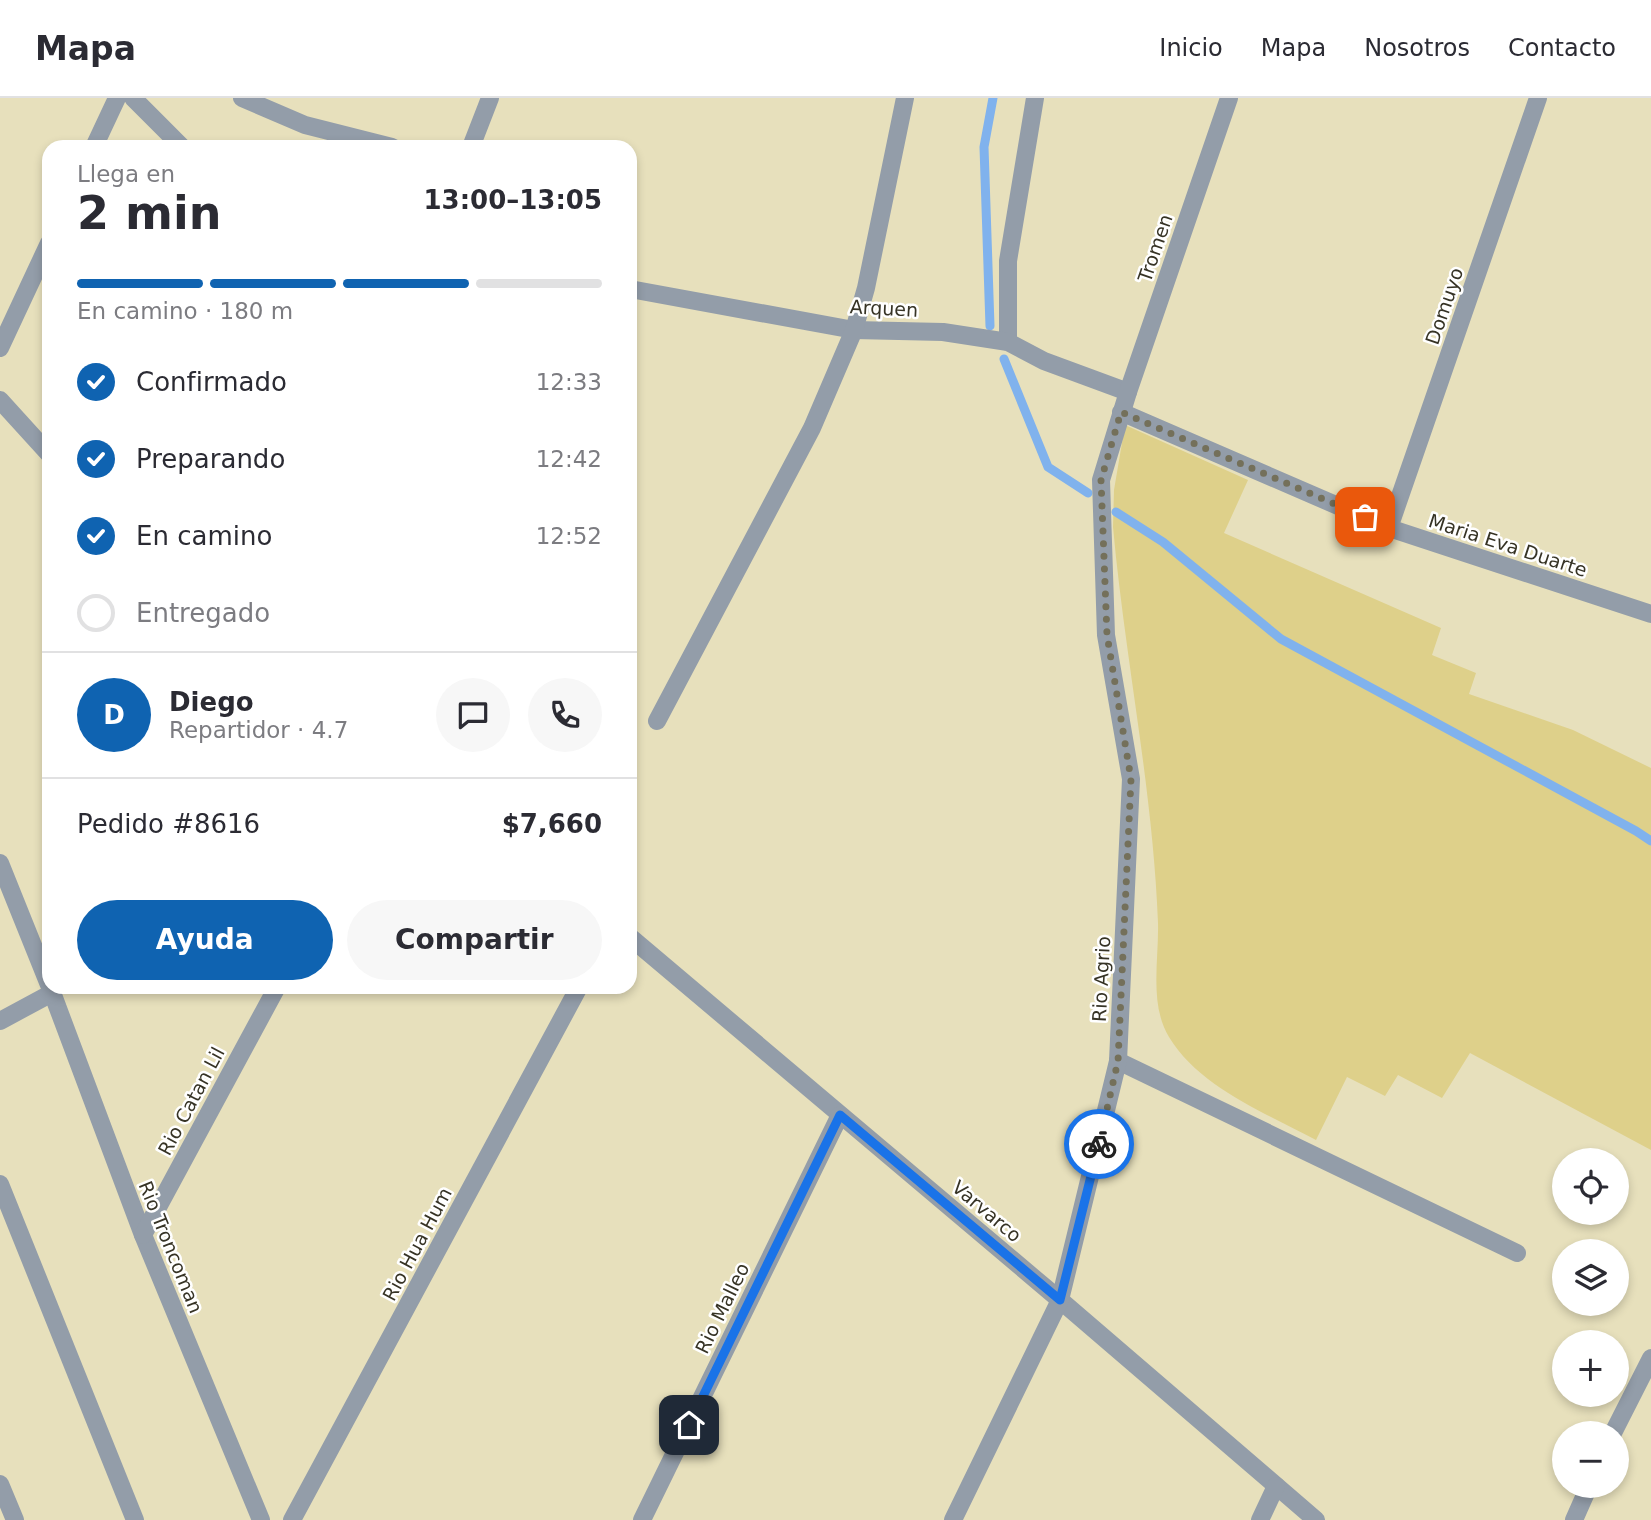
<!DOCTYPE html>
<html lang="es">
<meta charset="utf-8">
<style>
body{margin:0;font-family:"DejaVu Sans",sans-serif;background:#f7f7f7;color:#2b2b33;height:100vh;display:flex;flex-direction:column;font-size:26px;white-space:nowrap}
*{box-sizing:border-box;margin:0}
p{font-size:23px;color:#7c7c81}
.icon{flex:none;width:38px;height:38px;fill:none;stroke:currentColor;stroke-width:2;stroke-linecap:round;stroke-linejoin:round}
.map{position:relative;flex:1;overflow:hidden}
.sheet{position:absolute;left:42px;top:42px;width:595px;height:854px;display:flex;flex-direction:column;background:#fff;border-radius:21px;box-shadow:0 4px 10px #0003}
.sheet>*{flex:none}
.fabs{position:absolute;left:1552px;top:1050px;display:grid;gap:14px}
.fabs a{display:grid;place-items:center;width:77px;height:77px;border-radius:50%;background:#fff;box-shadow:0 4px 10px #0003;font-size:35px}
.pin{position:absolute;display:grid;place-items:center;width:60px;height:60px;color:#fff;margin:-30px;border-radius:14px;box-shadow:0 4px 10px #0006}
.courier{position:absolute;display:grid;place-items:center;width:70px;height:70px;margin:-35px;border:5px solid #1a73e8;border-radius:50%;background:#fff;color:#222;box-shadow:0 2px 9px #0007}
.headline em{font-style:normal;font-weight:600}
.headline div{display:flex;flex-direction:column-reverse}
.headline{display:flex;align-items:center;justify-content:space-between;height:119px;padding:0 35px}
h1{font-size:46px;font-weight:600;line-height:52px}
.bar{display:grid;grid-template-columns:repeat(4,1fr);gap:10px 7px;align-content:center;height:84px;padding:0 35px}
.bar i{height:9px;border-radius:5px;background:#e1e1e2}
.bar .on{background:#0f63b1}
.bar p{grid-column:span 4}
.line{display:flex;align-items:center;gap:18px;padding:0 35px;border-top:2px solid #e1e1e2}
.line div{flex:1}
.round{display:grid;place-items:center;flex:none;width:74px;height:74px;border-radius:37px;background:#f7f7f7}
ol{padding:0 35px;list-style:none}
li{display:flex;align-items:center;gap:21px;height:77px}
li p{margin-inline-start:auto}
li .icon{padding:7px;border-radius:50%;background:#0f63b1;color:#fff;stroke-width:4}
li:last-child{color:#7c7c81}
li i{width:38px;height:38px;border:4px solid #e1e1e2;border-radius:50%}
.primary-button{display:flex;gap:14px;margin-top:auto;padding:14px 35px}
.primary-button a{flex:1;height:80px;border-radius:42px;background:#0f63b1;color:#fff;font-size:28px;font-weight:600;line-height:80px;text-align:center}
.primary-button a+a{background:#f7f7f7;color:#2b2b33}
header{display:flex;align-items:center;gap:42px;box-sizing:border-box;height:98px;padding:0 35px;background:#fff;border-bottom:2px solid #e1e1e2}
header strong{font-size:33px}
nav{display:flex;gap:38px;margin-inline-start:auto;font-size:24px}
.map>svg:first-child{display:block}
</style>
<header>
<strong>Mapa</strong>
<nav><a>Inicio</a><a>Mapa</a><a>Nosotros</a><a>Contacto</a></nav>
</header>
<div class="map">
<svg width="1651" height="1422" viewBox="0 0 1651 1422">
<rect width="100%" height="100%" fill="#e7e0bc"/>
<path fill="#ded08a" d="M1125,327L1248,382L1224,435L1441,530L1432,557L1476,575L1469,596L1573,632L1651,670V1052L1470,955L1442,1000L1398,977L1385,998L1347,979L1316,1042C1266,1015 1200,990 1169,939C1149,906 1159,862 1158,825C1153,692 1125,561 1113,429L1114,392Z"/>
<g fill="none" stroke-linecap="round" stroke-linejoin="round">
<g stroke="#80b2ed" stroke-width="9">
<path d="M990,228L984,49L993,0"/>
<path d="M1004,261L1048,369L1088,395"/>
<path d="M1116,414L1163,444L1281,541L1636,733L1651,743"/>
</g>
<path stroke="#939da9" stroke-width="18" d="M1008,244V163L1035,0"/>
<g stroke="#939da9" stroke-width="18">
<path d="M133,0L182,49"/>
<path d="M242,0L305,27L392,49"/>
<path d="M94,49L117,0"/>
<path d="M471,49L490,0"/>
<path d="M630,191L854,232L943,234L1008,244L1044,263L1128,294"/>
<path d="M0,250L49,145"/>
<path d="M0,302L49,356"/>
<path d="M1121,314L1389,430L1651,516"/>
<path d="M1389,430L1538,0"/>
<path d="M657,623L812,330L854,232L866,190L905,0"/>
<path d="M0,765L49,887"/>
<path d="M630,839L1060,1202L1316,1422"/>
<path d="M50,889L143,1137L261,1422"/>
<path d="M0,923L52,895L56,889"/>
<path d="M1118,963L1517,1155"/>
<path d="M0,1086L135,1422"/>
<path d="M143,1137L277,889"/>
<path d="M1613,1335L1651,1260"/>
<path d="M0,1386L15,1422"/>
<path d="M292,1422L579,889"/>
<path d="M642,1422L840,1017"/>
<path d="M953,1422L1060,1202L1118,963L1131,681L1106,537L1101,382L1128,294L1229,0"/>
<path d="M1260,1422L1276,1388"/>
<path d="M1574,1422L1589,1388"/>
</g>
</g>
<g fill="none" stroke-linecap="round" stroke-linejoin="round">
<path stroke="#74705a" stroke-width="7" stroke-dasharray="0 12.6" d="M1099,1046L1118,963L1131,681L1107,537L1101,382L1121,314L1365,419"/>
<path stroke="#1a73e8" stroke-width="9" d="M689,1327L840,1017L1060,1202L1099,1046"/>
</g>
<g text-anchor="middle" stroke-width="5" stroke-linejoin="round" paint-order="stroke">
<g font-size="19" fill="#363325" stroke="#fff">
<text transform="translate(1155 150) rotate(-71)" y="7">Tromen</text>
<text transform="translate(1444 208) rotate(-71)" y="7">Domuyo</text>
<text transform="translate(884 210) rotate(3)" y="7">Arquen</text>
<text transform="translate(1508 447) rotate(18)" y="7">Maria Eva Duarte</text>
<text transform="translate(1101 881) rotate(-87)" y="7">Rio Agrio</text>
<text transform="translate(191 1003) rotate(-62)" y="7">Rio Catan Lil</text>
<text transform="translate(987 1113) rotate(40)" y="7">Varvarco</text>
<text transform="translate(417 1146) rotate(-62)" y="7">Rio Hua Hum</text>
<text transform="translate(171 1149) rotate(68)" y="7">Rio Troncoman</text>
<text transform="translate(722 1210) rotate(-64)" y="7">Rio Malleo</text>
</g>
</g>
</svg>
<div class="fabs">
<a><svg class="icon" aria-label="locate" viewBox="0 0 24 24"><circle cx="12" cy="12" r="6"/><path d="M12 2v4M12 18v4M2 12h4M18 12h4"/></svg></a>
<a><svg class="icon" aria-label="layers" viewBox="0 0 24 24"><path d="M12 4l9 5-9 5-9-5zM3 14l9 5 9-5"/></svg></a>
<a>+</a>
<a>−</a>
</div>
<div class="pin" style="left:1365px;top:419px;background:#ea580c"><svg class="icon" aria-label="bag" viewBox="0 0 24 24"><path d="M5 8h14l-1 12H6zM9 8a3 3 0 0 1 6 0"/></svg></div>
<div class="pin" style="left:689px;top:1327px;background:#1f2937"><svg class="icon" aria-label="home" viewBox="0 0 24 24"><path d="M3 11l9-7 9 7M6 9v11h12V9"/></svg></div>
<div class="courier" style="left:1099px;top:1046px"><svg class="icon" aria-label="bike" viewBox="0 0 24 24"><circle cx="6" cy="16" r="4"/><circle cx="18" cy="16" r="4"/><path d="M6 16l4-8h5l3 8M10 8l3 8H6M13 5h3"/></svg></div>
<section class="sheet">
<div class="headline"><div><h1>2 min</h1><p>Llega en</p></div><em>13:00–13:05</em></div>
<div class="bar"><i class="on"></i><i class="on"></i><i class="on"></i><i></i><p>En camino · 180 m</p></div>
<ol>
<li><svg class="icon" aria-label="check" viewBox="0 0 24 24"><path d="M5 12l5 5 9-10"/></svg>Confirmado<p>12:33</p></li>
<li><svg class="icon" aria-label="check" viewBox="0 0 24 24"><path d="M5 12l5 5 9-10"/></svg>Preparando<p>12:42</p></li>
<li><svg class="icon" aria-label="check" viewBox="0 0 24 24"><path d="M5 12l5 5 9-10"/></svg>En camino<p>12:52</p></li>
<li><i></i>Entregado</li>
</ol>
<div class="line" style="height:126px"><b class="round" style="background:#0f63b1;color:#fff">D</b><div><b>Diego</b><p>Repartidor · 4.7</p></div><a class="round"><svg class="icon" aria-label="chat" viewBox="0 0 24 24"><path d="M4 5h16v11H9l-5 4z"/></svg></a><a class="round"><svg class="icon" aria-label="phone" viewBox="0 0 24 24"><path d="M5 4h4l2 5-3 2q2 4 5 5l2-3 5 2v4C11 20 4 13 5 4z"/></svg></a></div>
<div class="line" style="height:91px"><div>Pedido #8616</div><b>$7,660</b></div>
<div class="primary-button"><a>Ayuda</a><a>Compartir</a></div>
</section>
</div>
